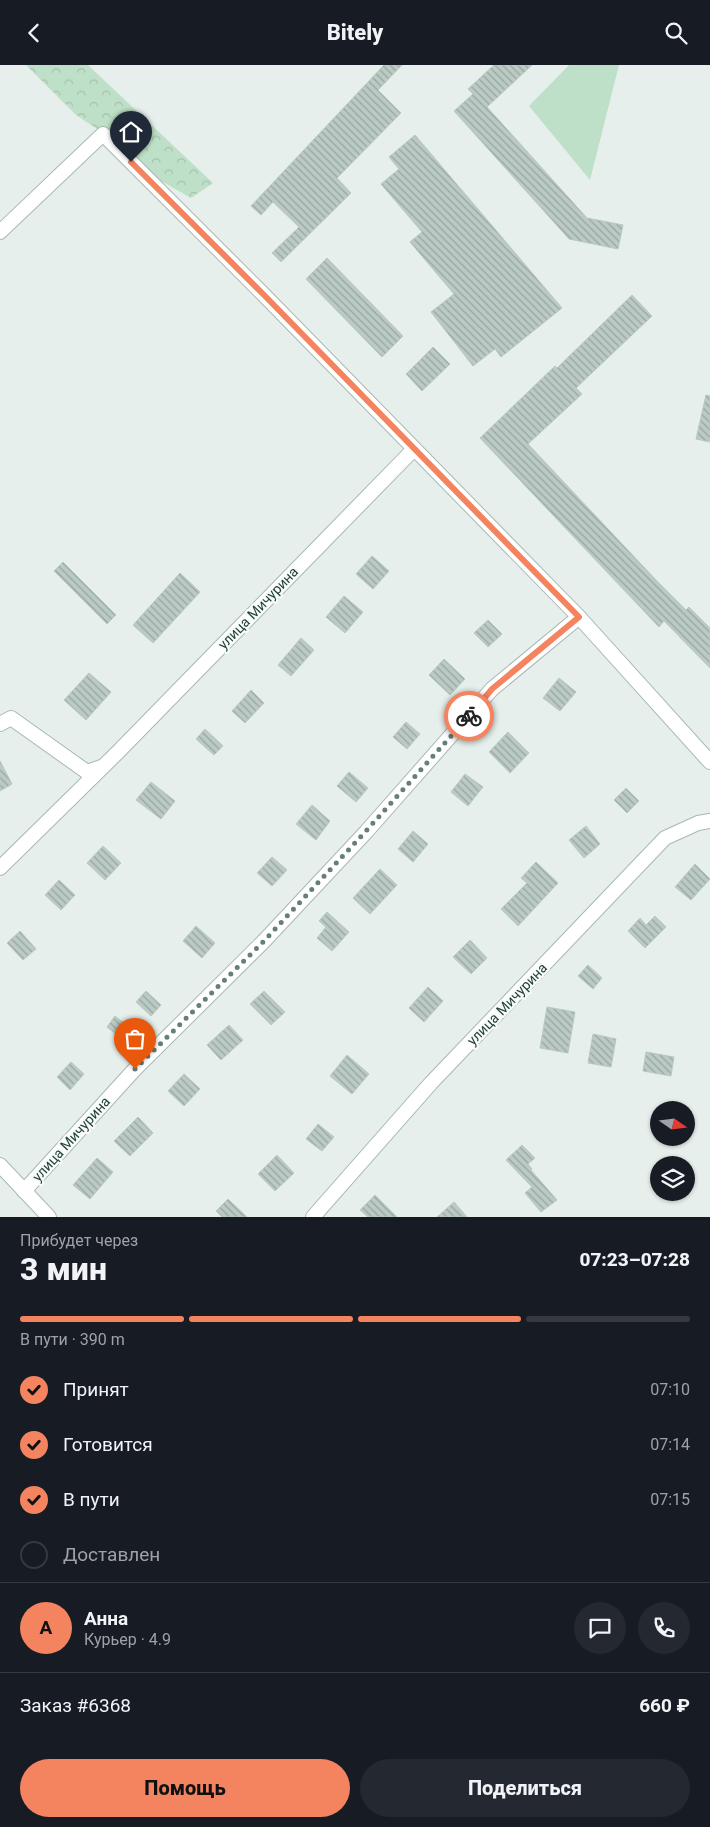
<!DOCTYPE html>
<html lang="ru">
<meta charset="utf-8">
<style>
body{margin:0;font-family:Roboto,sans-serif;background:#242831;color:#f1f3f6;height:100vh;display:flex;flex-direction:column;font-size:19px;white-space:nowrap}
*{box-sizing:border-box;margin:0}
p{font-size:16px;color:#9ea1a6}
.icon{flex:none;width:28px;height:28px;fill:none;stroke:currentColor;stroke-width:2;stroke-linecap:round;stroke-linejoin:round}
.map{position:relative;height:1152px;overflow:hidden}
.drawer{display:flex;flex-direction:column;background:#171b24;flex:1}
.drawer>*{flex:none}
.needle{width:32px;rotate:104deg}
.fabs{position:absolute;left:650px;top:1036px;display:grid;gap:10px}
.fabs a{display:grid;place-items:center;width:45px;height:45px;border-radius:50%;background:#171b24;box-shadow:0 1px 4px #0004;font-size:25px}
.pin{position:absolute;display:grid;place-items:center;width:42px;height:42px;color:#fff;margin:-51px -21px;border-radius:50% 50% 50% 0;rotate:-45deg;box-shadow:0 0 5px #0007}
.pin .icon{rotate:45deg}
.courier{position:absolute;display:grid;place-items:center;width:50px;height:50px;margin:-25px;border:4px solid #f4845f;border-radius:50%;background:#fff;color:#222;box-shadow:0 1px 6px #0007}
.overview em{font-style:normal;font-weight:800}
.overview div{display:flex;flex-direction:column-reverse}
.overview{display:flex;align-items:center;justify-content:space-between;height:85px;padding:0 20px}
h1{font-size:32px;font-weight:800;line-height:38px}
.bar{display:grid;grid-template-columns:repeat(4,1fr);gap:8px 5px;align-content:center;height:60px;padding:0 20px}
.bar i{height:6px;border-radius:4px;background:#363941}
.bar .on{background:#f4845f}
.bar p{grid-column:span 4}
.line{display:flex;align-items:center;gap:12px;padding:0 20px;border-top:1px solid #363941}
.line div{flex:1}
.round{display:grid;place-items:center;flex:none;width:52px;height:52px;border-radius:26px;background:#242831}
ol{padding:0 20px;list-style:none}
li{display:flex;align-items:center;gap:15px;height:55px}
li p{margin-inline-start:auto}
li .icon{padding:5px;border-radius:50%;background:#f4845f;color:#111;stroke-width:4}
li:last-child{color:#9ea1a6}
li i{width:28px;height:28px;border:2px solid #363941;border-radius:50%}
.cta{display:flex;gap:10px;margin-top:auto;padding:10px 20px}
.cta a{flex:1;height:58px;border-radius:30px;background:#f4845f;color:#111;font-size:20px;font-weight:800;line-height:58px;text-align:center}
.cta a+a{background:#242831;color:#f1f3f6}
header{display:flex;justify-content:space-between;align-items:center;height:65px;padding:0 20px;background:#171b24;font-size:22px;font-weight:800}
.map>svg:first-child{display:block}
</style>
<header><svg class="icon" aria-label="back" viewBox="0 0 24 24"><path d="M15 5l-7 7 7 7"/></svg>Bitely<svg class="icon" aria-label="search" viewBox="0 0 24 24"><circle cx="10" cy="10" r="6"/><path d="M15 15l6 6"/></svg></header>
<div class="map">
<svg width="710" height="1152" viewBox="0 0 710 1152">
<defs>
<pattern id="forest-crowns" width="20" height="18" patternUnits="userSpaceOnUse" patternTransform="scale(1.25)"><rect width="20" height="18" fill="#bfe0c8"/><path d="M2 6a3 3 0 1 1 6 0M12 15a3 3 0 1 1 6 0" fill="none" stroke="#a4c1ad"/></pattern>
<pattern id="building-back-hatch" width="6" height="6" patternUnits="userSpaceOnUse" patternTransform="scale(1.25)"><rect width="6" height="6" fill="#bbcac4"/><path d="M-1 5l2 2M0 0l6 6M5-1l2 2" fill="none" stroke="#98a6a0"/></pattern>
</defs>
<rect width="100%" height="100%" fill="#e6efeb"/>
<path fill="#bfe0c8" d="M569,0H619L590,115L529,41Z"/>
<path fill="url(#forest-crowns)" d="M26,0H88L213,118L191,133L161,116L120,79L76,50Z"/>
<g fill="url(#building-back-hatch)" stroke="#b8c9c2">
<path d="M384,0H402L378,25L401,48L337,113L351,128L281,197L272,188L299,162L273,137L261,150L251,141Z"/>
<path d="M494,0H532L487,42L587,153L623,160L618,184L569,174L454,46L473,29L468,24Z"/>
<path d="M415,70L562,243L501,292L495,284L473,301L431,247L454,229L410,177L422,167L381,119L399,104L389,92Z"/>
<path d="M327,193L403,271L382,292L306,214Z"/>
<path d="M632,230L652,251L576,323L582,329L528,379L657,516L686,545L689,542L710,563V603L664,556L659,562L480,373L555,301L557,303Z"/>
<path d="M433,282L450,299L422,326L406,309Z"/>
<path d="M706,330L710,331V377L696,374Z"/>
<path d="M372,491L389,506L373,524L356,509Z"/>
<path d="M63,497L116,550L107,559L54,506Z"/>
<path d="M180,508L200,527L153,578L133,560Z"/>
<path d="M344,531L363,547L345,568L326,552Z"/>
<path d="M488,555L502,569L488,582L474,568Z"/>
<path d="M301,573L314,585L291,611L278,600Z"/>
<path d="M444,594L465,614L450,630L429,610Z"/>
<path d="M89,608L111,627L86,655L64,635Z"/>
<path d="M559,613L576,627L560,646L543,633Z"/>
<path d="M251,625L264,638L245,658L232,646Z"/>
<path d="M406,657L420,669L407,684L393,672Z"/>
<path d="M205,664L223,681L214,690L196,674Z"/>
<path d="M508,667L529,688L510,708L489,687Z"/>
<path d="M0,696L12,719L0,726Z"/>
<path d="M349,707L368,723L356,737L337,721Z"/>
<path d="M465,709L483,722L468,741L451,727Z"/>
<path d="M151,717L175,736L161,754L136,735Z"/>
<path d="M626,723L639,736L627,748L614,735Z"/>
<path d="M312,740L330,756L316,775L296,759Z"/>
<path d="M586,761L600,779L584,793L569,775Z"/>
<path d="M413,766L428,779L413,797L398,784Z"/>
<path d="M103,781L121,798L105,815L87,798Z"/>
<path d="M272,792L287,805L272,821L257,808Z"/>
<path d="M536,797L558,818L518,861L501,844L527,818L521,813Z"/>
<path d="M695,799L710,814L691,835L675,822Z"/>
<path d="M380,804L397,820L370,849L353,833Z"/>
<path d="M59,815L75,830L61,845L45,830Z"/>
<path d="M327,847L349,867L332,886L317,873L326,862L319,856Z"/>
<path d="M655,851L666,862L645,883L628,866L640,853L646,860Z"/>
<path d="M196,861L215,878L202,893L183,876Z"/>
<path d="M20,866L36,884L23,895L7,878Z"/>
<path d="M470,875L487,893L471,909L453,892Z"/>
<path d="M588,900L602,913L593,924L578,911Z"/>
<path d="M428,922L443,936L424,957L409,943Z"/>
<path d="M146,926L161,940L151,951L136,937Z"/>
<path d="M264,926L285,947L271,960L250,939Z"/>
<path d="M547,942L575,947L568,988L540,983Z"/>
<path d="M115,951L134,966L126,977L107,962Z"/>
<path d="M229,960L243,975L221,995L207,980Z"/>
<path d="M593,969L616,974L611,1002L588,998Z"/>
<path d="M646,987L674,992L671,1011L643,1006Z"/>
<path d="M347,990L369,1009L352,1029L330,1011Z"/>
<path d="M71,997L84,1009L70,1025L57,1012Z"/>
<path d="M184,1009L200,1024L184,1041L168,1026Z"/>
<path d="M138,1052L153,1068L130,1091L114,1076Z"/>
<path d="M318,1059L334,1072L322,1086L306,1074Z"/>
<path d="M522,1080L535,1093L528,1099L532,1104L531,1105L557,1135L541,1147L525,1128L532,1122L506,1095Z"/>
<path d="M277,1090L294,1108L275,1126L258,1109Z"/>
<path d="M97,1093L113,1107L90,1134L73,1120Z"/>
<path d="M375,1130L397,1152H368L360,1145Z"/>
<path d="M228,1134L247,1152H222L216,1146Z"/>
<path d="M454,1137L467,1152H437Z"/>
</g>
<g fill="none" stroke-linecap="round" stroke-linejoin="round">
<defs>
<g id="street">
<path d="M0,167L103,69L265,231L579,552L710,697"/>
<path d="M0,659L11,653L87,707L101,702"/>
<path d="M0,803L117,688L414,384"/>
<path d="M0,1100L49,1152"/>
<path d="M24,1126L135,1004L264,876L366,767L492,624L579,552"/>
<path d="M313,1152L431,1018L665,773L698,758L710,756"/>
</g>
</defs>
<use href="#street" stroke="#a8b8b2" stroke-width="16"/>
<use href="#street" stroke="#fff" stroke-width="14"/>
</g>
<g fill="none" stroke-linecap="round" stroke-linejoin="round">
<path stroke="#687f78" stroke-width="5" stroke-dasharray="0 9" d="M135,1004L264,876L366,766L469,651"/>
<path stroke="#f4845f" stroke-width="6" d="M131,97L265,231L579,552L492,624L469,651"/>
</g>
<g text-anchor="middle" stroke-width="4.5" stroke-linejoin="round" paint-order="stroke">
<g font-size="14" fill="#24423a" stroke="#f7fbf9">
<text transform="translate(258 543) rotate(-46)" y="5">улица Мичурина</text>
<text transform="translate(507 939) rotate(-46)" y="5">улица Мичурина</text>
<text transform="translate(71 1074) rotate(-48)" y="5">улица Мичурина</text>
</g>
</g>
</svg>
<div class="fabs">
<a><svg class="needle" viewBox="-14 -14 28 28"><path d="M0-13l5 13h-10z" fill="#e53935"/><path d="M0 13l5-13h-10z" fill="#9ea1a6"/></svg></a>
<a><svg class="icon" aria-label="layers" viewBox="0 0 24 24"><path d="M12 4l9 5-9 5-9-5zM3 14l9 5 9-5"/></svg></a>
</div>
<div class="pin" style="left:135px;top:1004px;background:#ea580c"><svg class="icon" aria-label="bag" viewBox="0 0 24 24"><path d="M5 8h14l-1 12H6zM9 8a3 3 0 0 1 6 0"/></svg></div>
<div class="pin" style="left:131px;top:97px;background:#1f2937"><svg class="icon" aria-label="home" viewBox="0 0 24 24"><path d="M3 11l9-7 9 7M6 9v11h12V9"/></svg></div>
<div class="courier" style="left:469px;top:651px"><svg class="icon" aria-label="bike" viewBox="0 0 24 24"><circle cx="6" cy="16" r="4"/><circle cx="18" cy="16" r="4"/><path d="M6 16l4-8h5l3 8M10 8l3 8H6M13 5h3"/></svg></div>
</div>
<section class="drawer">
<div class="overview"><div><h1>3 мин</h1><p>Прибудет через</p></div><em>07:23–07:28</em></div>
<div class="bar"><i class="on"></i><i class="on"></i><i class="on"></i><i></i><p>В пути · 390 m</p></div>
<ol>
<li><svg class="icon" aria-label="check" viewBox="0 0 24 24"><path d="M5 12l5 5 9-10"/></svg>Принят<p>07:10</p></li>
<li><svg class="icon" aria-label="check" viewBox="0 0 24 24"><path d="M5 12l5 5 9-10"/></svg>Готовится<p>07:14</p></li>
<li><svg class="icon" aria-label="check" viewBox="0 0 24 24"><path d="M5 12l5 5 9-10"/></svg>В пути<p>07:15</p></li>
<li><i></i>Доставлен</li>
</ol>
<div class="line" style="height:90px"><b class="round" style="background:#f4845f;color:#111">А</b><div><b>Анна</b><p>Курьер · 4.9</p></div><a class="round"><svg class="icon" aria-label="chat" viewBox="0 0 24 24"><path d="M4 5h16v11H9l-5 4z"/></svg></a><a class="round"><svg class="icon" aria-label="phone" viewBox="0 0 24 24"><path d="M5 4h4l2 5-3 2q2 4 5 5l2-3 5 2v4C11 20 4 13 5 4z"/></svg></a></div>
<div class="line" style="height:65px"><div>Заказ #6368</div><b>660 ₽</b></div>
<div class="cta"><a>Помощь</a><a>Поделиться</a></div>
</section>
